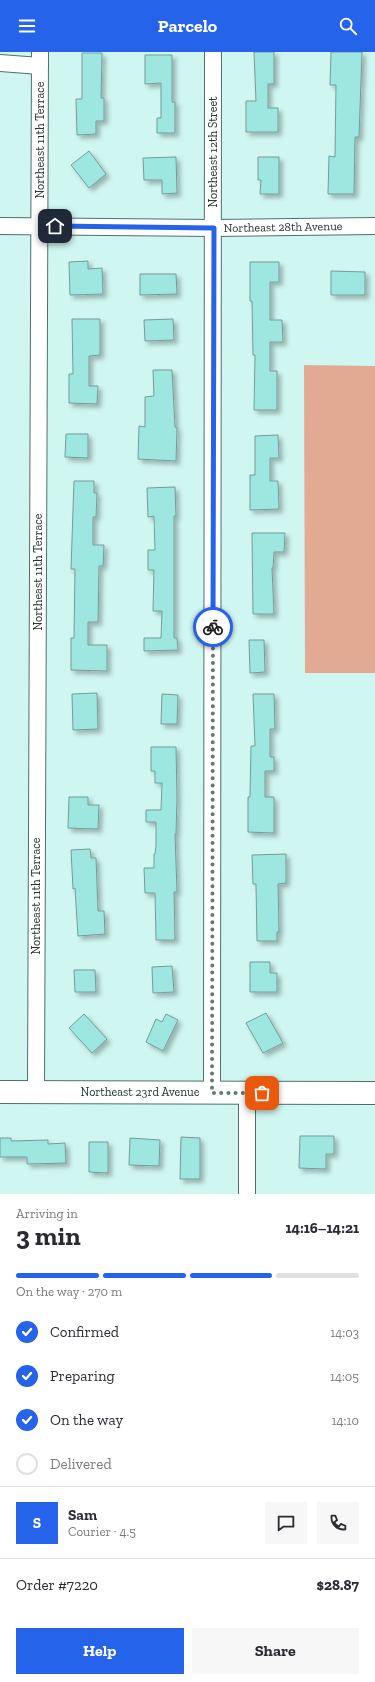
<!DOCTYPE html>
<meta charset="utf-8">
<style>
body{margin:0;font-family:"Zilla Slab",serif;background:#f7f7f7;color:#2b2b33;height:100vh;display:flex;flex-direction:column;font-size:15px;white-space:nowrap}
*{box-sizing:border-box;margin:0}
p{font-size:13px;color:#7c7c81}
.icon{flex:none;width:22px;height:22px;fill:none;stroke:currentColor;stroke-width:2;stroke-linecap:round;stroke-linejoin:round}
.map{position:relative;height:1142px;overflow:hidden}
.sheet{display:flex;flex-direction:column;background:#fff;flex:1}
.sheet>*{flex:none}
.pin{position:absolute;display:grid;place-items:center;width:34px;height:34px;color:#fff;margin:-17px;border-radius:8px;box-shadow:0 2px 6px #0006}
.courier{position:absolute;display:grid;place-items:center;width:40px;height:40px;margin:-20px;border:3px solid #2563eb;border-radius:50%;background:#fff;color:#222;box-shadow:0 1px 5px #0007}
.summary em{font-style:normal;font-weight:800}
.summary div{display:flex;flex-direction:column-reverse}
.summary{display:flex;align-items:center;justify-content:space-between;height:68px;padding:0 16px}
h1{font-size:26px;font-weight:800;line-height:30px}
.bar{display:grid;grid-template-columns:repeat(4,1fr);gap:6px 4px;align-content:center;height:48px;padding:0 16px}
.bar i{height:5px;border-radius:3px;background:#e1e1e2}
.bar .active{background:#2563eb}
.bar p{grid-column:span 4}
.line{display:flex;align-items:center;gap:10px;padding:0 16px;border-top:1px solid #e1e1e2}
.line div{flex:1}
.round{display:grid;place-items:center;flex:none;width:42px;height:42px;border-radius:0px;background:#f7f7f7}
ol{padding:0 16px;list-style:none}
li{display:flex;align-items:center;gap:12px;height:44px}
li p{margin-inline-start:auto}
li .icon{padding:4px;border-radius:50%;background:#2563eb;color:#fff;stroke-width:4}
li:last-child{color:#7c7c81}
li i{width:22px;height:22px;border:2px solid #e1e1e2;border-radius:50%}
.cta{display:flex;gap:8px;margin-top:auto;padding:8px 16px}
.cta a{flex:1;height:46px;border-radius:0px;background:#2563eb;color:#fff;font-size:16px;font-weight:800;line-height:46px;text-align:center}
.cta a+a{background:#f7f7f7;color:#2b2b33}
header{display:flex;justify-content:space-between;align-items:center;height:52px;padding:0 16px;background:#2563eb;color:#fff;font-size:18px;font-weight:800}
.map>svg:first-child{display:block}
</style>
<header><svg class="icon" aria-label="menu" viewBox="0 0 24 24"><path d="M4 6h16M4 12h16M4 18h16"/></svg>Parcelo<svg class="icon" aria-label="search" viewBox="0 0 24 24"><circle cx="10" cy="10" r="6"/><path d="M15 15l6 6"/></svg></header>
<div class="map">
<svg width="375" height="1142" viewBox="0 0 375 1142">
<defs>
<filter id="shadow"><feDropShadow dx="3.5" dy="3.5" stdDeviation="2" flood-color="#0004"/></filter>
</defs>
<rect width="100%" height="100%" fill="#d0f6f1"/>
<path fill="#e2a993" d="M304,313L375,314V621H305Z"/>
<g fill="#9de7e0" stroke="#779b97" filter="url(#shadow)">
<path d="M254,0H274V32H268V56H278V80H246V49H256Z"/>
<path d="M331,0H362L359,85H355L354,142H328L329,104L335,105L336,33H330Z"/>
<path d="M82,1H102L101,46H104V69H96V82L77,83L76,47H82Z"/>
<path d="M145,3H172V50H175V81H157V66H161V31L145,32Z"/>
<path d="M89,99L106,122L89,136L71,113Z"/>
<path d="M176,105L177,141L162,142V128H144L143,106Z"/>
<path d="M258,105H279V142H260L261,128H258Z"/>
<path d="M88,209V217L102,216L103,242L70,243L69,210Z"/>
<path d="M250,210H279V230H270V268H282L283,290H270V319H277V358H254L255,303H253L252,249H250Z"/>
<path d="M331,219L365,220V243H331Z"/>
<path d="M140,222H176L177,242L140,243Z"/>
<path d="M72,267H100V303L89,304V334H98L97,352L69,351V322H73Z"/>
<path d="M173,267L174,288L145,289L144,268Z"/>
<path d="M153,318H172L175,375L177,376L176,409L138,407L139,374L145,375V345L154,344Z"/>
<path d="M66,382H88V406L65,405Z"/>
<path d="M278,383L279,406H270V429H278L279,457L250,458V423H255V384Z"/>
<path d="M74,429H94V441H97L96,465H93V493H104L103,514H99L98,570H88V593H107V619L71,618V586H74L75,517H71Z"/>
<path d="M175,435L176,464H174V586H177L178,598L144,599V586H161L162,559H153L154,518H148V498H155L154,464L148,465L147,436Z"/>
<path d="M252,481H285L284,500H274L273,516H272L274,562H253Z"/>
<path d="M249,588H264L265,620L250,621Z"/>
<path d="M97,641L98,677L73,678L72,642Z"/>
<path d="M162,642L178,643L177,672H161Z"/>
<path d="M253,642H274L275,677H270V705H274V719H265V745H274V781L248,780V745H250L251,694H255Z"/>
<path d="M151,695H176L177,746L176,782H175L177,840H174L175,888H156L155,841H145L144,816H154V802H155L156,794V770H146V758H161L162,731H155V719H151Z"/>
<path d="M69,745H88V753H99L98,777L68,776Z"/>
<path d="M90,797L91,806H96L98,859H104L105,882L78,884L75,836L73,837L71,798Z"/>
<path d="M286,802V831L278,832L279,880H277V889H257L256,832H253L252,803Z"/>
<path d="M250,910H270V921H277V940H250Z"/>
<path d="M172,914L174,940L153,941L152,915Z"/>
<path d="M74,918H95L96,940H75Z"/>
<path d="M266,961L283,991L263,1001L246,971Z"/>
<path d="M84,962L107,987L92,1001L69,976Z"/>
<path d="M166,962L178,968L163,999L146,990L156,967L162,970Z"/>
<path d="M300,1084H334V1102H326V1117L299,1116Z"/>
<path d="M181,1085L200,1086V1127H180Z"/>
<path d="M0,1086H11V1089L48,1088V1092L65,1091L66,1111L27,1112V1105H0Z"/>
<path d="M130,1086L160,1088L159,1114L129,1113Z"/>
<path d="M89,1090H108V1121L89,1120Z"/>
</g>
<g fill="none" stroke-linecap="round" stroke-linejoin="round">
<defs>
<g id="street">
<path d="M0,11L40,14"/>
<path d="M0,174L214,176L375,174"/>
<path d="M36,1040L40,0"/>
<path d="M212,1041L213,0"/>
<path d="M247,1142V1041"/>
</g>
<path id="secondary" d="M0,1040L375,1041"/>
</defs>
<use href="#street" stroke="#4e706c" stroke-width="18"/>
<use href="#secondary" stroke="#4e706c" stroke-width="24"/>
<use href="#street" stroke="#fff" stroke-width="16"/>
<use href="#secondary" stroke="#fff" stroke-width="22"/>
</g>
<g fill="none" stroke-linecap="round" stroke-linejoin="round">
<path stroke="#627976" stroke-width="4" stroke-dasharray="0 7.2" d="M213,575L212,1041H262"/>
<path stroke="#2563eb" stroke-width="5" d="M55,174L214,176L213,575"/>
</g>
<g text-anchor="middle" stroke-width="4" stroke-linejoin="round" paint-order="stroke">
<g font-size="12" fill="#273634" stroke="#fff">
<text transform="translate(40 88) rotate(-90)" y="4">Northeast 11th Terrace</text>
<text transform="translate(213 100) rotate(-90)" y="4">Northeast 12th Street</text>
<text transform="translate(283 175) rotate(-1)" y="4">Northeast 28th Avenue</text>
<text transform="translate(38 520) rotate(-90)" y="4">Northeast 11th Terrace</text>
<text transform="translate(36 844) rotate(-90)" y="4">Northeast 11th Terrace</text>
<text x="140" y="1044">Northeast 23rd Avenue</text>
</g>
</g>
</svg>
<div class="pin" style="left:262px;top:1041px;background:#ea580c"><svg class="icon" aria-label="bag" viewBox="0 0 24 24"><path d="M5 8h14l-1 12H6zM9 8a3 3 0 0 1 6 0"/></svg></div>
<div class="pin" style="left:55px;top:174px;background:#1f2937"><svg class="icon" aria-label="home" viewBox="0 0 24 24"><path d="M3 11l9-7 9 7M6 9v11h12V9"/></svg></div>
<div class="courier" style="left:213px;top:575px"><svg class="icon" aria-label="bike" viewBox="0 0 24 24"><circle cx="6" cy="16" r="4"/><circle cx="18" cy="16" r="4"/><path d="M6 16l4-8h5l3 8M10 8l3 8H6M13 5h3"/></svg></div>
</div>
<section class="sheet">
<div class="summary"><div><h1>3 min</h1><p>Arriving in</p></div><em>14:16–14:21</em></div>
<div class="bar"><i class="active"></i><i class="active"></i><i class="active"></i><i></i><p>On the way · 270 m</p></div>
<ol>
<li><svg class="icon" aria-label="check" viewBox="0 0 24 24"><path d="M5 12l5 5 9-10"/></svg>Confirmed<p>14:03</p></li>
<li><svg class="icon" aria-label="check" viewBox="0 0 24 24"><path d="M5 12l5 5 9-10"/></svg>Preparing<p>14:05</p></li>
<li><svg class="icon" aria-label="check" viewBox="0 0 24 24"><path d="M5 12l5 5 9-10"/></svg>On the way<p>14:10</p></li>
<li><i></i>Delivered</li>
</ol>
<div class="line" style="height:72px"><b class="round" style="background:#2563eb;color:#fff">S</b><div><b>Sam</b><p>Courier · 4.5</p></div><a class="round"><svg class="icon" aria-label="chat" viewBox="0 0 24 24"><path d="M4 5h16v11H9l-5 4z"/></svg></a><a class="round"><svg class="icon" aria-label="phone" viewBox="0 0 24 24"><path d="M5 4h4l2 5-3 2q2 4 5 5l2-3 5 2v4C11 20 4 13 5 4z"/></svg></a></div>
<div class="line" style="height:52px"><div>Order #7220</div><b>$28.87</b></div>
<div class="cta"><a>Help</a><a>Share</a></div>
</section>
